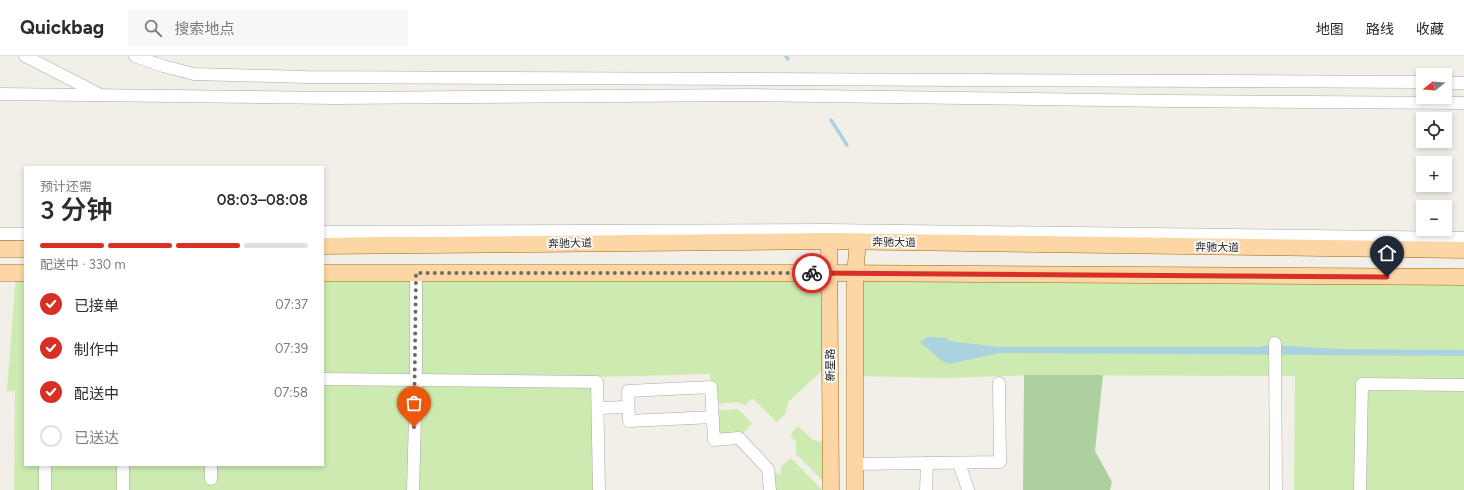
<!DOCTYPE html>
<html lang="zh">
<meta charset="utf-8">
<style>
body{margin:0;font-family:Figtree,"Noto Sans SC",sans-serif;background:#f7f7f7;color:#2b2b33;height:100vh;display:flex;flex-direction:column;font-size:15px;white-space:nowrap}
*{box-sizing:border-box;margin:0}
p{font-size:13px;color:#7c7c81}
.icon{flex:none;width:22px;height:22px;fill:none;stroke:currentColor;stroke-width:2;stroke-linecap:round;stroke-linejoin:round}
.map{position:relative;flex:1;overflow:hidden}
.side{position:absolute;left:24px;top:110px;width:300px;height:300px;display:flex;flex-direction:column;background:#fff;border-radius:0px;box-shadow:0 2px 6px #0003}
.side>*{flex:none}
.needle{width:26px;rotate:253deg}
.tools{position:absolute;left:1416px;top:12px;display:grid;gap:8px}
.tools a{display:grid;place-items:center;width:36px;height:36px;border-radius:0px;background:#fff;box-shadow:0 2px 6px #0003;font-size:20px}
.pin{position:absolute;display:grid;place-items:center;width:34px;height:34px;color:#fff;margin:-41px -17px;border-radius:50% 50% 50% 0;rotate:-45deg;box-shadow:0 0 4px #0007}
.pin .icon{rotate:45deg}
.courier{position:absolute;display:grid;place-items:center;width:40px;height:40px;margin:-20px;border:3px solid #d93025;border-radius:50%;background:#fff;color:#222;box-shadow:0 1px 5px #0007}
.summary em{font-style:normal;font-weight:600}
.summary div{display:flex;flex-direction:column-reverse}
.summary{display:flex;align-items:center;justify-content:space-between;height:68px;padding:0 16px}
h1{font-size:26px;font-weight:600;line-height:30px}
.bar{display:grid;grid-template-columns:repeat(4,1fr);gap:6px 4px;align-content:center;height:48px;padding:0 16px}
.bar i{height:5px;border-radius:3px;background:#e1e1e2}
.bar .selected{background:#d93025}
.bar p{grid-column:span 4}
ol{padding:0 16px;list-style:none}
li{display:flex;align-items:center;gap:12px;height:44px}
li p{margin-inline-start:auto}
li .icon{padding:4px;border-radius:50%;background:#d93025;color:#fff;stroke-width:4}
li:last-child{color:#7c7c81}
li i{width:22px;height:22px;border:2px solid #e1e1e2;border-radius:50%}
header{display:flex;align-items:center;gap:24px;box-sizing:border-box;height:56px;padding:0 20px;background:#fff;border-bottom:1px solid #e1e1e2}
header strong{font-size:19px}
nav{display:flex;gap:22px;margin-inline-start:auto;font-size:14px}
.search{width:280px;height:36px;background:#f7f7f7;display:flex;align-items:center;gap:10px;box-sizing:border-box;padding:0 14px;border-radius:0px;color:#7c7c81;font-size:15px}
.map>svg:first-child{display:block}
</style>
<header>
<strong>Quickbag</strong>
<div class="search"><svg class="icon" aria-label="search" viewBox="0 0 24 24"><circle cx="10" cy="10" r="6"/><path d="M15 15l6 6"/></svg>搜索地点</div>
<nav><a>地图</a><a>路线</a><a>收藏</a></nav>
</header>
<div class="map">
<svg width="1464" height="434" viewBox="0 0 1464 434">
<rect width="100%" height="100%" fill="#f2efe9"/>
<g fill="#cdebb0">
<path d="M16,217H25V409H323V217H829L830,307L789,345L785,358L777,366L752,342L746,349L737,346L712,348L710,318L597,321L599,434H14L15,334L7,336Z"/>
<path d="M855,218L1464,221V434H1294L1295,320L1034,319L945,322L855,320Z"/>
<path d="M738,353L752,367L739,382L714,384L713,355Z"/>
<path d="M798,370L813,384L831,387V433L796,398V386L790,379Z"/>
<path d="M791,402L822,434H770L768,413L781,419V411Z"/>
</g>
<path fill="#add19e" d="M1024,319H1103L1095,395L1112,426L1110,434H1023Z"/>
<path fill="#aad3df" d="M927,281L948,282V285L999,291H1260L1269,289L1341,293L1464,294V300L999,297L949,308L942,305L920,286Z"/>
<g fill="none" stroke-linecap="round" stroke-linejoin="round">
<g stroke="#aad3df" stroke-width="3.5">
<path d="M786,0L788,3"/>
<path d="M831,64L847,89"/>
</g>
<defs>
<g id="minor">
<path d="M25,0L97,37"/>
<path d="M135,0L163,10L194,18L306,21L1423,26"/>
<path d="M1445,27H1464"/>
<path d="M0,38L335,42L752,39L1168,45L1464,47"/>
<path d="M323,176L828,174L1464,182"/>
<path d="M0,178H25"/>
<path d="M1275,287L1276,434"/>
<path d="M323,323L597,326L599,434"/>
<path d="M598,352L628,351"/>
<path d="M713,361L629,365L628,335L711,331L714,384L739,382L768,413L770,434"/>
<path d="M959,407L968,434"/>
<path d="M855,408L1000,406L999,327"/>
<path d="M45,409V434"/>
<path d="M123,409V434"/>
<path d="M211,409V423"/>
<path d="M413,434L416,324V217"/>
<path d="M926,434L927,407"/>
<path d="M1360,434L1362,328L1464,329"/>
</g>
<g id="major">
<path d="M829,185L831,434"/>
<path d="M323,190L829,185L1464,194"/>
<path d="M0,193H25"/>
<path d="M0,217H25"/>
<path d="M323,217H829L1464,221"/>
<path d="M855,434V218L858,185"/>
</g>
</defs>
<use href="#minor" stroke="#a9a9a9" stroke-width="13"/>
<use href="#major" stroke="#a06b00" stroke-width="17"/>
<use href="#minor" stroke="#fff" stroke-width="12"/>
<use href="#major" stroke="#fcd6a4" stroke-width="16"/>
</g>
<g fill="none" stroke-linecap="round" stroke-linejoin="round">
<path stroke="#6b6a68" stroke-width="4" stroke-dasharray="0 7.2" d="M414,371L416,217H812"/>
<path stroke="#d93025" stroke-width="5" d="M812,217L1387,221"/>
</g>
<g text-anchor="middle" stroke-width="3.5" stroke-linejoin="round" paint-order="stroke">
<g font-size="11" fill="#222" stroke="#fff">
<text transform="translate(894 186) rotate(1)" y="4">奔驰大道</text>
<text transform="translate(570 187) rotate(-1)" y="4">奔驰大道</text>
<text transform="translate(1217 191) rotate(1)" y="4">奔驰大道</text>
<text transform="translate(830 309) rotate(-90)" y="4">新星路</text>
</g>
</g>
</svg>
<div class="tools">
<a><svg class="needle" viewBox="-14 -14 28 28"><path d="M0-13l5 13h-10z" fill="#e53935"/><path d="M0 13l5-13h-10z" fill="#7c7c81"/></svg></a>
<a><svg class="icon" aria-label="locate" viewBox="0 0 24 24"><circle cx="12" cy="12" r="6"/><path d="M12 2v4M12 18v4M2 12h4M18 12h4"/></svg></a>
<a>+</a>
<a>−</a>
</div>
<div class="pin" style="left:414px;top:371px;background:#ea580c"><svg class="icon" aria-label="bag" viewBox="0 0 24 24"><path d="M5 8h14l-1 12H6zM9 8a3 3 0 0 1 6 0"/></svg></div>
<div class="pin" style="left:1387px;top:221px;background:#1f2937"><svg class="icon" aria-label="home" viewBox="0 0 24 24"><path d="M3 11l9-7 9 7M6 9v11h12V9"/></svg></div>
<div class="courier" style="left:812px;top:217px"><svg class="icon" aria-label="bike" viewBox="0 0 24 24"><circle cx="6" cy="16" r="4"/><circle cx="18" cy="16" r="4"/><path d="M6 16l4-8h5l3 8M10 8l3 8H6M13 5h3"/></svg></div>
<section class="side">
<div class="summary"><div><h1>3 分钟</h1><p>预计还需</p></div><em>08:03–08:08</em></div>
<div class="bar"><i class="selected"></i><i class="selected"></i><i class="selected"></i><i></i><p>配送中 · 330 m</p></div>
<ol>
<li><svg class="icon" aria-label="check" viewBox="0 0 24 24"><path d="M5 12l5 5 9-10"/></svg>已接单<p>07:37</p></li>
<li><svg class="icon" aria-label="check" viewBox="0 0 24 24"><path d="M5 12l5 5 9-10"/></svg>制作中<p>07:39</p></li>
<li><svg class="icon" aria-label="check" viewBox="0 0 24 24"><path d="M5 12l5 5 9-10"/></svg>配送中<p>07:58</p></li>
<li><i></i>已送达</li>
</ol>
</section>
</div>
